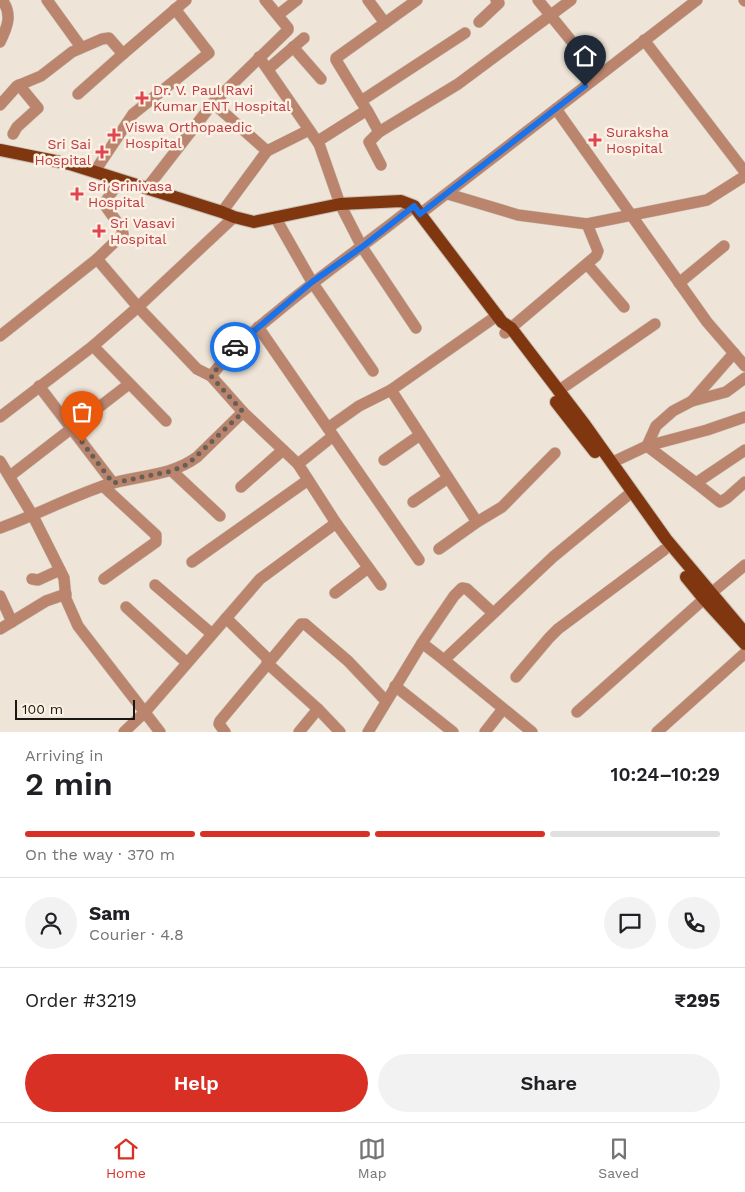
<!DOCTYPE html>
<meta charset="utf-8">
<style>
body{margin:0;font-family:"Work Sans",sans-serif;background:#f2f2f2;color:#202124;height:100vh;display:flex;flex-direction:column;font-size:19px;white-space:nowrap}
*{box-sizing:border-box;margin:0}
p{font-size:16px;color:#757577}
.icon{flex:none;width:28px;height:28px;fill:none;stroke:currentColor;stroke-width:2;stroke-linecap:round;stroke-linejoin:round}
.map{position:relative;height:732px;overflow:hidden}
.drawer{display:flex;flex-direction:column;background:#fff;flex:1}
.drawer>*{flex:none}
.scale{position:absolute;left:15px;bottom:12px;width:120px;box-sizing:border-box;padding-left:5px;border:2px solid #1b1713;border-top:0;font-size:14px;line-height:18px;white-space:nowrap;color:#1b1713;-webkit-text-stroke:4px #fbf1e4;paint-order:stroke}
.pin{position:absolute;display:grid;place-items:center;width:42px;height:42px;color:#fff;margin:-51px -21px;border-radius:50% 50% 50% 0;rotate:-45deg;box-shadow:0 0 5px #0007}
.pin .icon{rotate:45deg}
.courier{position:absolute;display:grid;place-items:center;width:50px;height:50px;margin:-25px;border:4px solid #1a73e8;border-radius:50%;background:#fff;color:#222;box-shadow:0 1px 6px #0007}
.head em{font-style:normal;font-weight:600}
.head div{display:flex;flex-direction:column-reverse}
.head{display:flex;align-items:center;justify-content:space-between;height:85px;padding:0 25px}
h1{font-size:32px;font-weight:600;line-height:38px}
.bar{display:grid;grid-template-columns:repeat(4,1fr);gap:8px 5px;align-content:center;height:60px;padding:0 25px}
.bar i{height:6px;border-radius:4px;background:#e0e0e0}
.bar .selected{background:#d93025}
.bar p{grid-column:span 4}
.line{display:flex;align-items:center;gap:12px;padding:0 25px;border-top:1px solid #e0e0e0}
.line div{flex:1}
.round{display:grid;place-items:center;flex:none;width:52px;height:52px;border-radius:26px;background:#f2f2f2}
.button{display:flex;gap:10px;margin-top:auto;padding:10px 25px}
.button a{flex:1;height:58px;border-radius:30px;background:#d93025;color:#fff;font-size:20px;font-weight:600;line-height:58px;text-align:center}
.button a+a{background:#f2f2f2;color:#202124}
.tab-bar{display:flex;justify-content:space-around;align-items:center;height:70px;border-top:1px solid #e0e0e0;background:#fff;font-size:14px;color:#757577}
.tab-bar a{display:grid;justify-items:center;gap:2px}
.tab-bar .selected{color:#d93025}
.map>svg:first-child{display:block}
</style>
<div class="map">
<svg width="745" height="732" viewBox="0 0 745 732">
<rect width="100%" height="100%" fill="#eee4d7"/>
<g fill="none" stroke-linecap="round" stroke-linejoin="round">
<defs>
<g id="minor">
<path d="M47,0L81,47"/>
<path d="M368,0L385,23"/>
<path d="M538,0L599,75"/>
<path d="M744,0L745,1"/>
<path d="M278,15L297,0"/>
<path d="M479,22L499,3L496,0"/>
<path d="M644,40L745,172"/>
<path d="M0,42C7,28 13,14 2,0"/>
<path d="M293,47L321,79"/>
<path d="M259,57L319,144"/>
<path d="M268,69L304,38"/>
<path d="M78,94L123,54"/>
<path d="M361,101L336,60V58L417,0"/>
<path d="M213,103L267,151L222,212"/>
<path d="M0,105L17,86L41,76L72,52L102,39L109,38L123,54L186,0"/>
<path d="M365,107L361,101L465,33"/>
<path d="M556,109L707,322L745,366"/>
<path d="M379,132L458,84L571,0"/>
<path d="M13,134L17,127L38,108L19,85"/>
<path d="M267,151L309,130"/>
<path d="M381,165L369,142L379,132L367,110L318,141L340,204L362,247L416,328"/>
<path d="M95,171L133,114L209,53L175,9"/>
<path d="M147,188L213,103L288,30V28L265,0"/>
<path d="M448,194L518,215L587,224L707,200L745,176"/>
<path d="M420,214L697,0"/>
<path d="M275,217L312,282L373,371"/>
<path d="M97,259L138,307L197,369L211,376"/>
<path d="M587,264L624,307"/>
<path d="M679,283L724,246"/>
<path d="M258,327L419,560"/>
<path d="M505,333L596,256L598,251L587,224"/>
<path d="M0,336L97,259L123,234L122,229L104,204L120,180"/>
<path d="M93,346L166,421"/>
<path d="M39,386L113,483"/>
<path d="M391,390L477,522"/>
<path d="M558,391L655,324"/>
<path d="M692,401L734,353"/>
<path d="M243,412L211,376C230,351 253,331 277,312C321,275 369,242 414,206"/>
<path d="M0,417L93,346L138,307L234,217"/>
<path d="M328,428L359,406L391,390L498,315"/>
<path d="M333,436L298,464L336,523L381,585"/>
<path d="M647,446L656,426L673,411L692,401L726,392L745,378"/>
<path d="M647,446L707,430L745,417"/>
<path d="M384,460L420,435"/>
<path d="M0,461L33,516L64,578L66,599L78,626L160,732"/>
<path d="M613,462L647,446L696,483L745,450"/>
<path d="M172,471L220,516"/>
<path d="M10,476L129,384"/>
<path d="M696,483L720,502L727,498L745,482"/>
<path d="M103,486L156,535V542L104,579"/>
<path d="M241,487L283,450"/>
<path d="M413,502L448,478"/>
<path d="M0,528C36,515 70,497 106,485C137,475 170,477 197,457L243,412L298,464"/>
<path d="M439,549L477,522L502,507L555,453"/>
<path d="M192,562L308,480"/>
<path d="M32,579L38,580L60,570"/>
<path d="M155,585L212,634"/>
<path d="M335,593L368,568"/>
<path d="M0,596L12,622"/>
<path d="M126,607L187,663"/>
<path d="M226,618L269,660"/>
<path d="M0,629L46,601L66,594"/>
<path d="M422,643L454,596L462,588L467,589L493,613"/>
<path d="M267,663L318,709L340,732"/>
<path d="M516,677L549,638L558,629L664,550"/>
<path d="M395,686L453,732"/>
<path d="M577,712L704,599L745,565"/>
<path d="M124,732L145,712L260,579L336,523"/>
<path d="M225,732L219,724L220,721L301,624H305L348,661L386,701"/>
<path d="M299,732L318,709"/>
<path d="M368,732L422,643L444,660"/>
<path d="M485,732L503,709"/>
<path d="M532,732L444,660L553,557L627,496"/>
<path d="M657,732L745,653"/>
</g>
<g id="major">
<path d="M0,150L70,164L222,212L234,217L254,222L340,204L401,201L414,206L502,322L511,328L585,425L666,539L745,633"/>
<path d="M556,402L595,452"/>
<path d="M686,577L704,599L745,644"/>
</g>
</defs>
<use href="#minor" stroke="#c8bfb4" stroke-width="12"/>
<use href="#major" stroke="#c8bfb4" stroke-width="14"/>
<use href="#minor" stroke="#ba846d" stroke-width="11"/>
<use href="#major" stroke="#803710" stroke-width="12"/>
</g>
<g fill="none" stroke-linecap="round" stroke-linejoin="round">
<path stroke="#655f58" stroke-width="5" stroke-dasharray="0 9" d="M82,442L113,483L172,471L188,464L243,412L211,376L235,347"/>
<path stroke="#1a73e8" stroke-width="6" d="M235,347L312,282L362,247L414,206L420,214L585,86"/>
</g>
<g fill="#e0444e" stroke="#fbf1e4" stroke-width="2">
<path d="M139.5 90.5h5v5h5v5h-5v5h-5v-5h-5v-5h5z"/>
<path d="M111.5 127.5h5v5h5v5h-5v5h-5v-5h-5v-5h5z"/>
<path d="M592.5 132.5h5v5h5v5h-5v5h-5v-5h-5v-5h5z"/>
<path d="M99.5 144.5h5v5h5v5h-5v5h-5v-5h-5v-5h5z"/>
<path d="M74.5 186.5h5v5h5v5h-5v5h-5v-5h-5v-5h5z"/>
<path d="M96.5 223.5h5v5h5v5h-5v5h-5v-5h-5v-5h5z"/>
</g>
<g text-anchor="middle" stroke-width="5" stroke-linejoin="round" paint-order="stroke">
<g font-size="14" fill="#be3a42" stroke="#fbf1e4" text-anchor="start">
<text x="153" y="95">Dr. V. Paul Ravi<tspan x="153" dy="16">Kumar ENT Hospital</tspan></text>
<text x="125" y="132">Viswa Orthopaedic<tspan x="125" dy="16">Hospital</tspan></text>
<text x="606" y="137">Suraksha<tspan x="606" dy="16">Hospital</tspan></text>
<text x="91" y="149" text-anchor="end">Sri Sai<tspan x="91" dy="16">Hospital</tspan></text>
<text x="88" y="191">Sri Srinivasa<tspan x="88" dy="16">Hospital</tspan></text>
<text x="110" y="228">Sri Vasavi<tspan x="110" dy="16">Hospital</tspan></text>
</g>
</g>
</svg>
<div class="scale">100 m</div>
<div class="pin" style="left:82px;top:442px;background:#ea580c"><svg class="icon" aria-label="bag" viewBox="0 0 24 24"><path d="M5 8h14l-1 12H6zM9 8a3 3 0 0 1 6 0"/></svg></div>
<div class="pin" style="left:585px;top:86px;background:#1f2937"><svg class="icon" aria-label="home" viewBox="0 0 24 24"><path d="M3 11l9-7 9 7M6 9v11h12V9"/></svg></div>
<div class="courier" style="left:235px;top:347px"><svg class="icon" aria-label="car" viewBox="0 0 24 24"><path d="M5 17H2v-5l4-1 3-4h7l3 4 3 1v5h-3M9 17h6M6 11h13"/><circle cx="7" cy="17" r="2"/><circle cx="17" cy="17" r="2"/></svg></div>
</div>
<section class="drawer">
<div class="head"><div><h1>2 min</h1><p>Arriving in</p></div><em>10:24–10:29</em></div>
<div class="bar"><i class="selected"></i><i class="selected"></i><i class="selected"></i><i></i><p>On the way · 370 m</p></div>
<div class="line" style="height:90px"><a class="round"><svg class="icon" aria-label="person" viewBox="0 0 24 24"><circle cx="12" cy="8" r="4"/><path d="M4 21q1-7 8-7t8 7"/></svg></a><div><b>Sam</b><p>Courier · 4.8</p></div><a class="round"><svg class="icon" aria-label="chat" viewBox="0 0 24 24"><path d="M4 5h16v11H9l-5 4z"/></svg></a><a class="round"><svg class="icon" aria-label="phone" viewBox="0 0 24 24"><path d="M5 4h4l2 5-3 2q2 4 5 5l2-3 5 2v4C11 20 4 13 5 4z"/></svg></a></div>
<div class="line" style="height:65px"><div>Order #3219</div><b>₹295</b></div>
<div class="button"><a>Help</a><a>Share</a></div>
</section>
<nav class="tab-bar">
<a class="selected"><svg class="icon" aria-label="home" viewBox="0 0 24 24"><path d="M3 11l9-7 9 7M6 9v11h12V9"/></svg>Home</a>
<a><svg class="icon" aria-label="map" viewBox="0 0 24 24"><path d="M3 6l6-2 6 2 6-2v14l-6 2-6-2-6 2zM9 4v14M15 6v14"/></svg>Map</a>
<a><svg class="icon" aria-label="saved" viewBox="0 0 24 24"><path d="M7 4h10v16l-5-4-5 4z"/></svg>Saved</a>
</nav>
